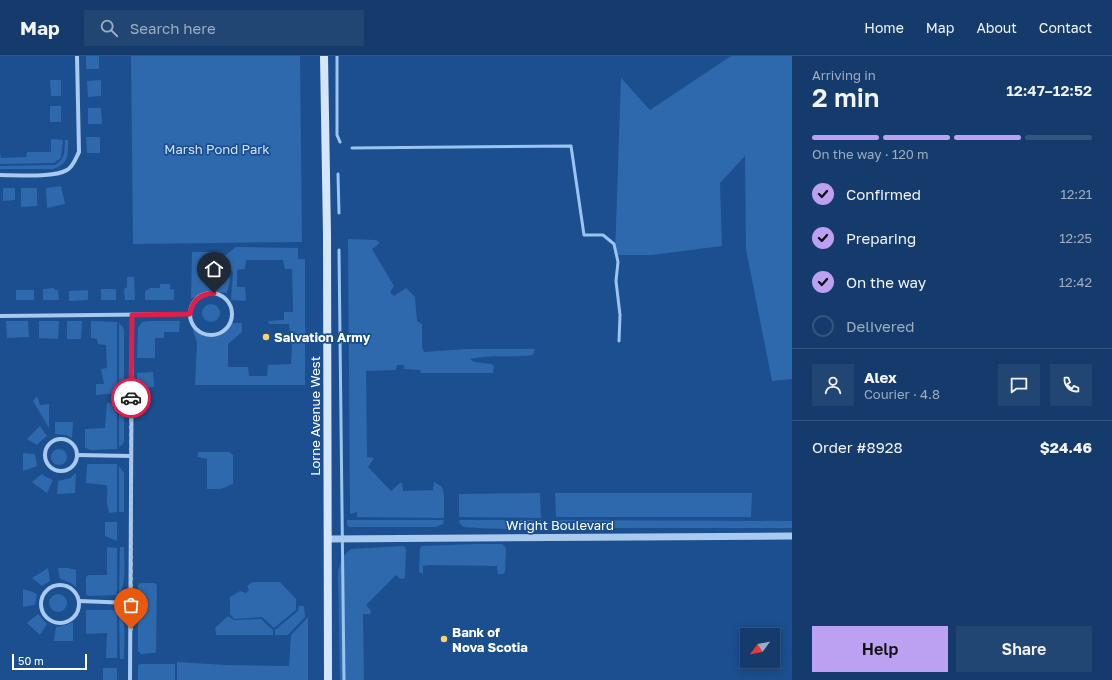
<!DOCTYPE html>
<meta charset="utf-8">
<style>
body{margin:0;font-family:"Golos Text",sans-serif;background:#214673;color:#f1f3f6;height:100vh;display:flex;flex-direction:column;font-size:15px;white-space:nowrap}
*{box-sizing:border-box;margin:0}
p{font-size:13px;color:#9dadc1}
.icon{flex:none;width:22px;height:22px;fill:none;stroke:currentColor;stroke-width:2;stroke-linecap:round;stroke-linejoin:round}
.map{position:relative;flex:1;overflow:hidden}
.panel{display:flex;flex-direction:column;background:#143b6b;width:320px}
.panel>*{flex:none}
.needle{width:26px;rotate:238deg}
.controls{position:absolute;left:740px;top:572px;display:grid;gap:8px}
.controls a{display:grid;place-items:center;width:40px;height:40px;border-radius:0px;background:#143b6b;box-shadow:0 2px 10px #0003,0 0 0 1px #33557e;font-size:20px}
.scale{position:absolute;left:12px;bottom:10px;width:75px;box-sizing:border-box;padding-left:4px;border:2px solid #fff;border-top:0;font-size:11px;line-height:14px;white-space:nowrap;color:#fff;-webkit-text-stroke:3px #1b4f8f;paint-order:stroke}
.pin{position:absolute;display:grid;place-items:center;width:34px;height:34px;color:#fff;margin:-41px -17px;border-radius:50% 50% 50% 0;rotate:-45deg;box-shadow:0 0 4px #0007}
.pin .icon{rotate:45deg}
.courier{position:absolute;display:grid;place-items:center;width:40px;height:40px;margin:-20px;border:3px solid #e11d48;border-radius:50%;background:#fff;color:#222;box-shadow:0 1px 5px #0007}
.headline em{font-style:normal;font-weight:600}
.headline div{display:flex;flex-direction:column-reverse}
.headline{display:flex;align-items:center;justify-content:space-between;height:68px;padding:0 20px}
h1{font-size:26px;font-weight:600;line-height:30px}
.bar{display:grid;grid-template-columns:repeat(4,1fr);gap:6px 4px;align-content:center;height:48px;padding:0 20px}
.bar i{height:5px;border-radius:3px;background:#33557e}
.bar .active{background:#bca0f2}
.bar p{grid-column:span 4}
.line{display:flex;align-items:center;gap:10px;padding:0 20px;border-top:1px solid #33557e}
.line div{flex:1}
.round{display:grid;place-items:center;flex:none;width:42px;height:42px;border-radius:0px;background:#214673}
ol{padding:0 20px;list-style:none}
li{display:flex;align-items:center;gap:12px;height:44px}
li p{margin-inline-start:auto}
li .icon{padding:4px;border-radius:50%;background:#bca0f2;color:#111;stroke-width:4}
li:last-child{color:#9dadc1}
li i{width:22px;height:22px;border:2px solid #33557e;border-radius:50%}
.button{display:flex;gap:8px;margin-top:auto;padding:8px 20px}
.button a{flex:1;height:46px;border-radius:0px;background:#bca0f2;color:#111;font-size:16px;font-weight:600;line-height:46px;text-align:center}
.button a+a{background:#214673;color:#f1f3f6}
header{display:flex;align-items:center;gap:24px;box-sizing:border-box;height:56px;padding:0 20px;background:#143b6b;border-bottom:1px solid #33557e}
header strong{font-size:19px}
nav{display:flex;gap:22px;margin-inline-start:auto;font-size:14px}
.search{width:280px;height:36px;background:#214673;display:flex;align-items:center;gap:10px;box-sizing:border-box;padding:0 14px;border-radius:0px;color:#9dadc1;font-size:15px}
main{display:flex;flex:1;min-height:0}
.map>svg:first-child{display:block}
</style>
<header>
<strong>Map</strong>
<div class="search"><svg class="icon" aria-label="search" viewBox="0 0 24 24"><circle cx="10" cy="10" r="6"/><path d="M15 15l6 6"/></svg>Search here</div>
<nav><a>Home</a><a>Map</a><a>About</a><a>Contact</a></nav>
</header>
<main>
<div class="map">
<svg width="792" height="624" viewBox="0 0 792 624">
<rect width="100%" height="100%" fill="#1b4f8f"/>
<g fill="#2e69ad">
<rect x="86" y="0" width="13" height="13"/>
<path d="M131,0H300L302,186L133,188Z"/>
<path d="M731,0H792V323L772,325L746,193L745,100L720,127L722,190L652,199H615L621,22L650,54Z"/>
<path d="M50,24H61V40H51Z"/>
<path d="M101,24V40L88,41L87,25Z"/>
<rect x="50" y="50" width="11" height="16"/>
<path d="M88,52H101L102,68H88Z"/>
<path d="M86,81H100V97H87Z"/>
<path d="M51,83L63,84L61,102L54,107L0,108V96L1,102L26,101L27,96H51Z"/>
<path d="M65,84H68C68,99 69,108 53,113H0V110L55,109C66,102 64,96 65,84Z"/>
<path d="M61,130L65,148L47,152L46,132Z"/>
<path d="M3,132H15V144L3,145Z"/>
<path d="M21,132H37V150L21,151Z"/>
<path d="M348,183L376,184L379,186V188L372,193L394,230L390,236L394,240L406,232L415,241L417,265L422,268V291L424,296L466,293H535L533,299C512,302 491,298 470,303L474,306L491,308L494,310L493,317H421L420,314L404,313V309H397L396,314L366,315L367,401L374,402L368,411L391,435L400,427H402L403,435L433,434L434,426L442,431L444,439V462L357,461V456L350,458Z"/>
<path d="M236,191L298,192V203H305V329H195L197,286L192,272C206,285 222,284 232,267H242V276L228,288V311H248L249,320H267L268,309L291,308L292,291L289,268H269L268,265L284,264V256H293L292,213H285L283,204H246L245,213L237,214V231H245L246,242L245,245L231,244L233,216L229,212L218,215L229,217L230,225L227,237L208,235L191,243L192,196H219L218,209L220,203Z"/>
<path d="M127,221H134L135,244H125L124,233L127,231Z"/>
<path d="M160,228H170V234L174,233V244H145V235L150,232H160Z"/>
<path d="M54,232L55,234H58L59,244H43V233Z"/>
<rect x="101" y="233" width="15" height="11"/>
<rect x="16" y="234" width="18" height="10"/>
<path d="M88,234V244L69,245V235Z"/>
<circle cx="211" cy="257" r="9"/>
<path d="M6,265H28L29,281L7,282Z"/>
<path d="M39,265H59L58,283L39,282Z"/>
<path d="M67,265H82L81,283H67Z"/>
<path d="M91,265L117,266V337L96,339V328H104L101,313L107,312L106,289L98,288L97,283L91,282Z"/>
<path d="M150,265H180L179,276H164V282H155V302H137L138,272L142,266Z"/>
<path d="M119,267L123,271L124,275V337H119Z"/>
<path d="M153,316L154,331L137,333V317Z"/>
<path d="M37,340L40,349L49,348V372L33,345Z"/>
<path d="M119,345L124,346V384L123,388L119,391Z"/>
<path d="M107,347H117V393L91,394L85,392V373L105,372Z"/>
<path d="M55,366H73L72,382L66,379L55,378Z"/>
<path d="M40,370L47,380L41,385L37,389L27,383Z"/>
<circle cx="59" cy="401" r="8"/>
<path d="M198,396H229L233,399V428L221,433H207V403L198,401Z"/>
<path d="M23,397L35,398L37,410L23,415Z"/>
<path d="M89,408H117V456L109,457C109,452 107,451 107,447C106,440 109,435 106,429L86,427L87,409Z"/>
<path d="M119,410L124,417V456H119Z"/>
<path d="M76,417L75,437L57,438L58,425L70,422Z"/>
<path d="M42,418L44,420L53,424L47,437L32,426Z"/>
<path d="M540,437L541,462L459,461V438Z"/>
<path d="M555,437H752L751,461H556Z"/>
<path d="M347,464H444L443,468L436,471H350L347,470Z"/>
<path d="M459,464H541L540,468C529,476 479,472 464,471L460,468Z"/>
<path d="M556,464L792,465V472H565L559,470Z"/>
<path d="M105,466H117V485L105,480Z"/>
<path d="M476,488H502L506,492L505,516L503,518H498L497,510L429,509L423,510V518L419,516L420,493L421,490Z"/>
<path d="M403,490L405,491L406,494L405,522C400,524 399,522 396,519L366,549L371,555L370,558H363L364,624H340L338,515C341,506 343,498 351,493Z"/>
<path d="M107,491L117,492V539L89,540L86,538V521L89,519H107Z"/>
<path d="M120,491H124C124,503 127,529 119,538Z"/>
<path d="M48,512L50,525L42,530L32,522Z"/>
<path d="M58,512H68L76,514V531L71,527L60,523Z"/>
<path d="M253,526H280L296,543V554L274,572L262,561L234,563L230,558V541L240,535L246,537L249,534L247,530Z"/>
<path d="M140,527H154L157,529L156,596L154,597L141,598L138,595V529Z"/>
<path d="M23,533L33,536L37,538L35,549L23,551Z"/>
<circle cx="58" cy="547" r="9"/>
<path d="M299,550H304L305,561L288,579H275V574L298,555Z"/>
<path d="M86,554H117V602H106L107,577L86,578Z"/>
<path d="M119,556C127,562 124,592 124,603H120Z"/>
<path d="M38,558L47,568L40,579L27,567Z"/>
<path d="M228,560L234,564L261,563L273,574V579H216L215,572Z"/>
<path d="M308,561V624H177V606L226,609L289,610L291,579Z"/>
<path d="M73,566V585H54L56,571L66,569Z"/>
<path d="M141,608H175V624H138V609Z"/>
<rect x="103" y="612" width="14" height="12"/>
</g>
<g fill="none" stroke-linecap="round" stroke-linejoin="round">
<g stroke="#9cc4f0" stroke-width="3">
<path d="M337,0V79L340,86"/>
<path d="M352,92L571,90L584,179H603L614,188L618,206L616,225L620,259L619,285"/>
<path d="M338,118L339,157"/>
<path d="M339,194L344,624"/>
</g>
<g stroke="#a9c9ee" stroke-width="4">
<path d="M0,119C16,119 54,122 67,114C73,111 76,102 79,96L77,0"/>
<circle cx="211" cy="258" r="21"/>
<path d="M0,260L190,258"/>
<circle cx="61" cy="399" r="16"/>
<path d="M77,399L131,400"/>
<circle cx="60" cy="548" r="19"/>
<path d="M79,545L131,547"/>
<path d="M130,624L132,259"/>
</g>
<path stroke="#a9c9ee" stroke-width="7" d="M328,483L792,480"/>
<path stroke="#d6e6fa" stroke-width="8" d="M324,0L327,179L328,624"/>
</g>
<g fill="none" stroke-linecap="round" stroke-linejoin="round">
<path stroke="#afc1d8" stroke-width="4" stroke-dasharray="0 7.2" d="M131,573V342"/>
<path stroke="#e11d48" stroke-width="5" d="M131,342L132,259L190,258C192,244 201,238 214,237"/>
</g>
<g fill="#ffd166" stroke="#1b4f8f" stroke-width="1.5">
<circle cx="266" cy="281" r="4"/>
<circle cx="444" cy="583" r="4"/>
</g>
<g text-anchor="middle" stroke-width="3.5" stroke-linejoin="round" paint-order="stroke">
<g font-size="13" fill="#cfe3fa" stroke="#1b4f8f">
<text x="217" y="98">Marsh Pond Park</text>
</g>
<g font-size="13" font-weight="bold" fill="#fff" stroke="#1b4f8f" text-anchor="start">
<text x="274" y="286">Salvation Army</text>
<text x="452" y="581">Bank of<tspan x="452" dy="15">Nova Scotia</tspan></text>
</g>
<g font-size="13" fill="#fff" stroke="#1b4f8f">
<text transform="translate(315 360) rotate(-90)" y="5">Lorne Avenue West</text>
<text x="560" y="474">Wright Boulevard</text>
</g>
</g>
</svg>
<div class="controls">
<a><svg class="needle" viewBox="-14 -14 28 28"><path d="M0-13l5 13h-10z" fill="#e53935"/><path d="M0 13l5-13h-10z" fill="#9dadc1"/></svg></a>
</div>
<div class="scale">50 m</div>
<div class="pin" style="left:131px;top:573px;background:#ea580c"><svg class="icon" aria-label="bag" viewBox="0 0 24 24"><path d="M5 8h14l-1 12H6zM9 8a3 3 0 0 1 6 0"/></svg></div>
<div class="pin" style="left:214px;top:237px;background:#1f2937"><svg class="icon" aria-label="home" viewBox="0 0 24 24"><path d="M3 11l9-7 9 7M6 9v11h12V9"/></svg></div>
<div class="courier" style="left:131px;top:342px"><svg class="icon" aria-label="car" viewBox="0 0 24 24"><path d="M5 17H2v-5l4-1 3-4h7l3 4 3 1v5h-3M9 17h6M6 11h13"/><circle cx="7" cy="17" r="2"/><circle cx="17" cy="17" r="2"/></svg></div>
</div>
<section class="panel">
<div class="headline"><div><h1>2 min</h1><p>Arriving in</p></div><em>12:47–12:52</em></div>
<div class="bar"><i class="active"></i><i class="active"></i><i class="active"></i><i></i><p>On the way · 120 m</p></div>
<ol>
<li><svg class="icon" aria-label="check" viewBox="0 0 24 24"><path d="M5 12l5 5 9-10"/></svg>Confirmed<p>12:21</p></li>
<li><svg class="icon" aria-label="check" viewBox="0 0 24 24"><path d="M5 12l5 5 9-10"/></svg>Preparing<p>12:25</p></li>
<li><svg class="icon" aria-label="check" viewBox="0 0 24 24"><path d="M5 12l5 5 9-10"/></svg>On the way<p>12:42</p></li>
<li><i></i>Delivered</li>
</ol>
<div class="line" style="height:72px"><a class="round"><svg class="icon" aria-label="person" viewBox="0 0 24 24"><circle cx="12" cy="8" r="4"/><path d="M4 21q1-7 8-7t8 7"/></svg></a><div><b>Alex</b><p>Courier · 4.8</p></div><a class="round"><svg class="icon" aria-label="chat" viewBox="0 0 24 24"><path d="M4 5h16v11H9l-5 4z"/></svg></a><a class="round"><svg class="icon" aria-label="phone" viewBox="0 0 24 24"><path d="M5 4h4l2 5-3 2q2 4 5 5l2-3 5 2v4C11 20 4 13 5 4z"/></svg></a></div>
<div class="line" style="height:52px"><div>Order #8928</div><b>$24.46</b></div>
<div class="button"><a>Help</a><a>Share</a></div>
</section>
</main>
